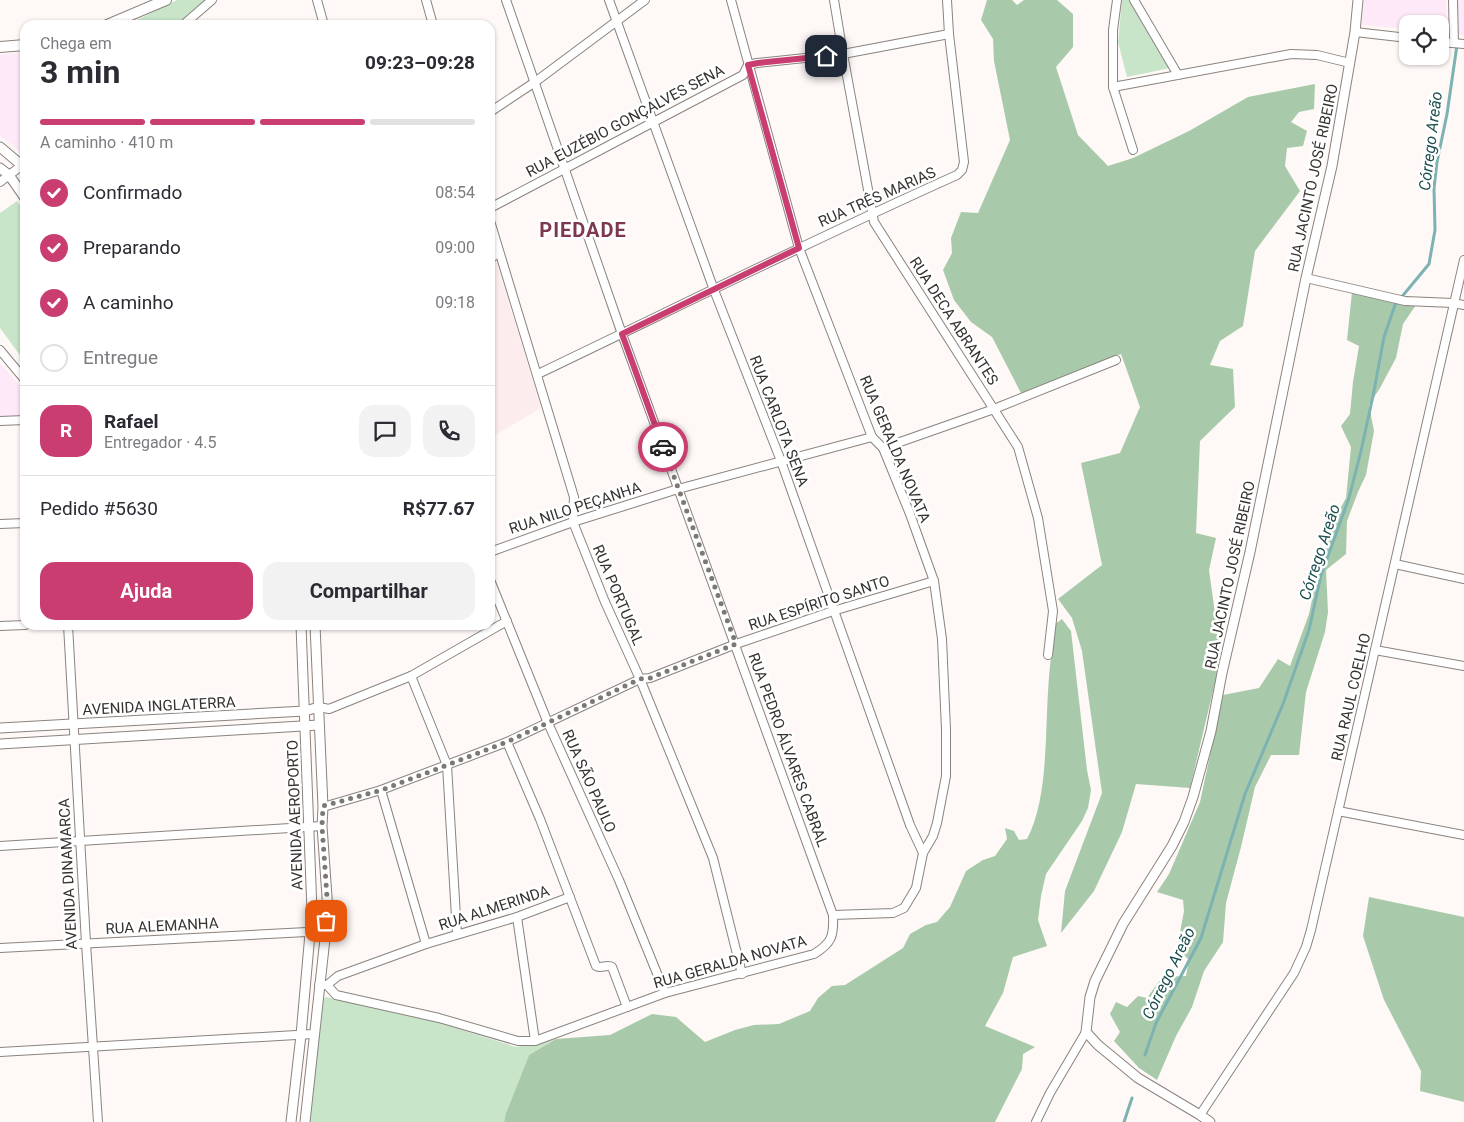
<!DOCTYPE html>
<html lang="pt">
<meta charset="utf-8">
<style>
body{margin:0;font-family:Roboto,sans-serif;background:#f2f2f3;color:#2b2b33;height:100vh;display:flex;flex-direction:column;font-size:19px;white-space:nowrap}
*{box-sizing:border-box;margin:0}
p{font-size:16px;color:#7c7c81}
.icon{flex:none;width:28px;height:28px;fill:none;stroke:currentColor;stroke-width:2;stroke-linecap:round;stroke-linejoin:round}
.map{position:relative;flex:1;overflow:hidden}
.panel{position:absolute;left:20px;top:20px;width:475px;height:610px;display:flex;flex-direction:column;background:#fff;border-radius:15px;box-shadow:0 1px 4px #0004}
.panel>*{flex:none}
.fabs{position:absolute;left:1399px;top:15px;display:grid;gap:10px}
.fabs a{display:grid;place-items:center;width:50px;height:50px;border-radius:10px;background:#fff;box-shadow:0 1px 4px #0004;font-size:25px}
.pin{position:absolute;display:grid;place-items:center;width:42px;height:42px;color:#fff;margin:-21px;border-radius:10px;box-shadow:0 2px 8px #0006}
.courier{position:absolute;display:grid;place-items:center;width:50px;height:50px;margin:-25px;border:4px solid #c93d70;border-radius:50%;background:#fff;color:#222;box-shadow:0 1px 6px #0007}
.headline em{font-style:normal;font-weight:700}
.headline div{display:flex;flex-direction:column-reverse}
.headline{display:flex;align-items:center;justify-content:space-between;height:85px;padding:0 20px}
h1{font-size:32px;font-weight:700;line-height:38px}
.bar{display:grid;grid-template-columns:repeat(4,1fr);gap:8px 5px;align-content:center;height:60px;padding:0 20px}
.bar i{height:6px;border-radius:4px;background:#e1e1e2}
.bar .current{background:#c93d70}
.bar p{grid-column:span 4}
.line{display:flex;align-items:center;gap:12px;padding:0 20px;border-top:1px solid #e1e1e2}
.line div{flex:1}
.round{display:grid;place-items:center;flex:none;width:52px;height:52px;border-radius:15px;background:#f2f2f3}
ol{padding:0 20px;list-style:none}
li{display:flex;align-items:center;gap:15px;height:55px}
li p{margin-inline-start:auto}
li .icon{padding:5px;border-radius:50%;background:#c93d70;color:#fff;stroke-width:4}
li:last-child{color:#7c7c81}
li i{width:28px;height:28px;border:2px solid #e1e1e2;border-radius:50%}
.primary-button{display:flex;gap:10px;margin-top:auto;padding:10px 20px}
.primary-button a{flex:1;height:58px;border-radius:15px;background:#c93d70;color:#fff;font-size:20px;font-weight:700;line-height:58px;text-align:center}
.primary-button a+a{background:#f2f2f3;color:#2b2b33}
.map>svg:first-child{display:block}
</style>
<div class="map">
<svg width="1464" height="1122" viewBox="0 0 1464 1122">
<rect width="100%" height="100%" fill="#fef9f6"/>
<g fill="#fee9f8">
<path d="M1364,0H1446L1448,32L1440,31V24H1408L1407,29L1362,25Z"/>
<path d="M1456,0H1464V36L1457,34Z"/>
<path d="M25,52V152L23,154L0,136V55Z"/>
<path d="M0,363L25,392V415L0,417Z"/>
</g>
<path fill="#fceced" d="M496,261L541,408L490,438V266Z"/>
<g fill="#c8e5c9">
<path d="M177,0H205L175,25H124L135,21Z"/>
<path d="M1122,0H1130L1170,68L1127,77L1118,42Z"/>
<path d="M17,201L25,213V362L0,328V213Z"/>
<path d="M326,997L427,1019L516,1047L556,1039L529,1055L506,1113L504,1122H310L315,1065L322,1000Z"/>
</g>
<g fill="#a8caaa">
<path d="M987,0H1012L1017,5L1024,0H1057L1073,14V47L1056,67L1078,135L1108,166L1133,158L1189,131L1248,97L1315,84L1314,109L1299,112L1291,122L1307,131L1303,146L1287,148L1285,166L1300,191L1255,251L1243,326L1220,341L1210,365L1233,369L1235,407L1200,441L1196,533L1216,538L1209,570L1221,657L1190,788L1136,784L1122,832L1094,891L1061,933L1065,891L1102,793L1082,651L1072,618L1058,599L1102,565L1081,463L1120,453L1140,407L1121,354L1071,373L1022,395L992,337L971,322L954,300L943,270L952,253L951,238L961,212L978,213L1010,140L994,61L993,39L981,20Z"/>
<path d="M1352,292L1416,305L1403,324L1396,358L1380,388L1369,405L1374,431L1366,475L1358,492L1347,521L1346,554L1326,570L1328,612L1325,632L1306,692L1299,755H1271L1255,787L1241,847L1226,903L1223,942L1204,971L1192,1007L1176,1036L1157,1080L1139,1068L1114,1041L1120,1032L1110,1014L1116,1002L1127,1007L1138,996L1147,998L1162,977L1186,976L1189,960L1177,948L1184,911L1183,900L1157,892L1169,874L1200,802L1223,695L1259,688L1278,659L1290,666L1309,614L1319,566L1336,516L1346,498L1351,447L1341,426L1350,414L1353,382L1359,346L1347,340Z"/>
<path d="M1062,619L1071,631L1087,770L1091,790L1088,808L1082,821L1046,874L1041,896L1038,920L1047,946L1013,957L1003,993L985,1026L1035,1047L1023,1054L1022,1069L995,1122H504L506,1113L529,1055L556,1039L610,1035L652,1014L676,1017L705,1042L735,1030L754,1025L779,1024L810,1011L818,998L832,986L845,985L903,948L910,934L926,925L937,922L950,907L966,871L983,860L995,856L1007,839L1005,828L1014,831L1019,840L1027,839C1048,799 1045,737 1048,692C1049,670 1052,647 1055,624Z"/>
<path d="M1369,897L1464,917V1102L1420,1091L1421,1071L1384,1000L1363,936Z"/>
</g>
<g fill="none" stroke-linecap="round" stroke-linejoin="round">
<g stroke="#7cb3b2" stroke-width="3">
<path d="M1145,1055L1156,1023L1201,938L1245,794L1283,704L1309,630L1321,575L1349,498L1361,451L1373,396L1384,337L1395,305L1429,264L1435,230L1434,188L1437,162L1447,114L1457,45"/>
<path d="M1124,1122L1132,1098"/>
</g>
<defs>
<g id="minor">
<path d="M317,0L324,25"/>
<path d="M426,0L433,25"/>
<path d="M506,0L622,334L833,915"/>
<path d="M609,0L714,290L781,461L910,825L923,853"/>
<path d="M834,0L843,54L874,222L1018,447L1038,518L1053,611L1048,655"/>
<path d="M1117,0L1113,30V87L1133,150"/>
<path d="M1134,0L1178,75"/>
<path d="M1453,0L1454,43"/>
<path d="M183,25L212,0"/>
<path d="M1355,32L1408,38"/>
<path d="M1440,42L1464,44"/>
<path d="M1113,87L1291,54L1317,55L1350,63"/>
<path d="M490,112L535,82L645,0"/>
<path d="M0,182L25,163"/>
<path d="M490,208C574,163 659,120 743,75L748,65L757,63L843,54L949,34"/>
<path d="M490,221L574,497L573,522L605,602L640,679L713,858L742,974"/>
<path d="M490,259L499,252"/>
<path d="M1306,278L1405,301L1453,303L1464,305"/>
<path d="M0,350L25,380"/>
<path d="M538,374C678,307 816,238 957,175L962,170L964,162L949,34L947,0"/>
<path d="M0,421L25,420"/>
<path d="M883,448L994,409L1116,360"/>
<path d="M0,524L25,523"/>
<path d="M490,552L573,522L678,489L872,437"/>
<path d="M1395,564L1464,579"/>
<path d="M490,580L548,723L619,880L665,993"/>
<path d="M68,625L86,943L98,1122"/>
<path d="M0,626L25,625"/>
<path d="M1375,650L1464,666"/>
<path d="M411,676L447,765L457,934"/>
<path d="M319,707L329,709L411,676L507,621"/>
<path d="M507,742L540,819L596,966C601,969 607,964 612,967L627,1007"/>
<path d="M381,790L426,944"/>
<path d="M323,807L381,790L507,742L640,679L650,678L736,644L833,611L934,581"/>
<path d="M1338,811L1464,835"/>
<path d="M0,846L322,826"/>
<path d="M517,917L535,1041"/>
<path d="M0,948L326,931"/>
<path d="M319,985H327L336,995L439,1018L518,1041H535L665,993L814,954C832,943 834,936 833,915L893,913L904,908L916,888L923,853L933,836L937,823L946,776V730L942,639L934,581L910,514L883,448L872,437L799,248L731,0"/>
<path d="M327,985L338,976L426,944L517,917L570,897"/>
<path d="M0,1052L313,1034"/>
<path d="M1200,1115L1294,973L1306,947L1311,930L1464,260"/>
<path d="M1036,1122L1050,1093L1086,1032"/>
</g>
<g id="tertiary">
<path d="M0,147L25,168"/>
<path d="M0,168L9,175L25,198"/>
<path d="M0,728L305,711L319,707"/>
<path d="M0,744L319,725"/>
<path d="M291,1122L301,1035L312,911L301,625"/>
<path d="M305,1122L328,911L322,826L323,807L315,625"/>
<path d="M1210,1122L1200,1115L1138,1078L1098,1045L1086,1032L1090,997L1095,981L1123,924L1172,846L1184,822L1193,797L1211,731L1222,673L1250,552L1306,278L1332,166L1355,32L1358,0"/>
</g>
<g id="secondary">
<path d="M107,25L166,0"/>
<path d="M0,47L25,45"/>
</g>
</defs>
<use href="#minor" stroke="#8a837e" stroke-width="10"/>
<use href="#tertiary" stroke="#8a837e" stroke-width="11"/>
<use href="#secondary" stroke="#8a837e" stroke-width="12"/>
<use href="#minor" stroke="#fff" stroke-width="8"/>
<use href="#tertiary" stroke="#fff" stroke-width="9"/>
<use href="#secondary" stroke="#fff" stroke-width="10"/>
</g>
<g fill="none" stroke-linecap="round" stroke-linejoin="round">
<path stroke="#7b7875" stroke-width="5" stroke-dasharray="0 9" d="M326,921L328,911L322,826L323,806L382,790L507,742L640,679L650,678L736,644L663,447"/>
<path stroke="#c93d70" stroke-width="6" d="M663,447L622,334L799,248L748,65L758,63L826,56"/>
</g>
<g text-anchor="middle" stroke-width="5" stroke-linejoin="round" paint-order="stroke">
<g font-size="15" fill="#353230" stroke="#fff">
<text transform="translate(625 121) rotate(-28)" y="5">RUA EUZÉBIO GONÇALVES SENA</text>
<text transform="translate(1313 178) rotate(-78)" y="5">RUA JACINTO JOSÉ RIBEIRO</text>
<text transform="translate(877 197) rotate(-24)" y="5">RUA TRÊS MARIAS</text>
<text transform="translate(954 321) rotate(57)" y="5">RUA DECA ABRANTES</text>
<text transform="translate(779 421) rotate(69)" y="5">RUA CARLOTA SENA</text>
<text transform="translate(895 449) rotate(67)" y="5">RUA GERALDA NOVATA</text>
<text transform="translate(575 508) rotate(-18)" y="5">RUA NILO PEÇANHA</text>
<text transform="translate(1230 575) rotate(-78)" y="5">RUA JACINTO JOSÉ RIBEIRO</text>
<text transform="translate(618 595) rotate(67)" y="5">RUA PORTUGAL</text>
<text transform="translate(819 603) rotate(-18)" y="5">RUA ESPÍRITO SANTO</text>
<text transform="translate(1351 697) rotate(-77)" y="5">RUA RAUL COELHO</text>
<text transform="translate(159 706) rotate(-3)" y="5">AVENIDA INGLATERRA</text>
<text transform="translate(788 750) rotate(70)" y="5">RUA PEDRO ÁLVARES CABRAL</text>
<text transform="translate(589 781) rotate(66)" y="5">RUA SÃO PAULO</text>
<text transform="translate(295 815) rotate(-92)" y="5">AVENIDA AEROPORTO</text>
<text transform="translate(68 874) rotate(-93)" y="5">AVENIDA DINAMARCA</text>
<text transform="translate(494 908) rotate(-18)" y="5">RUA ALMERINDA</text>
<text transform="translate(162 926) rotate(-3)" y="5">RUA ALEMANHA</text>
<text transform="translate(730 962) rotate(-16)" y="5">RUA GERALDA NOVATA</text>
</g>
<g font-size="16" font-style="italic" fill="#1d4f4f" stroke="#fff">
<text transform="translate(1430 141) rotate(-83)" y="6">Córrego Areão</text>
<text transform="translate(1319 552) rotate(-72)" y="6">Córrego Areão</text>
<text transform="translate(1168 973) rotate(-64)" y="6">Córrego Areão</text>
</g>
<g font-size="20" font-weight="bold" letter-spacing="1" fill="#7e384e" stroke="#fff">
<text x="583" y="237">PIEDADE</text>
</g>
</g>
</svg>
<div class="fabs">
<a><svg class="icon" aria-label="locate" viewBox="0 0 24 24"><circle cx="12" cy="12" r="6"/><path d="M12 2v4M12 18v4M2 12h4M18 12h4"/></svg></a>
</div>
<div class="pin" style="left:326px;top:921px;background:#ea580c"><svg class="icon" aria-label="bag" viewBox="0 0 24 24"><path d="M5 8h14l-1 12H6zM9 8a3 3 0 0 1 6 0"/></svg></div>
<div class="pin" style="left:826px;top:56px;background:#1f2937"><svg class="icon" aria-label="home" viewBox="0 0 24 24"><path d="M3 11l9-7 9 7M6 9v11h12V9"/></svg></div>
<div class="courier" style="left:663px;top:447px"><svg class="icon" aria-label="car" viewBox="0 0 24 24"><path d="M5 17H2v-5l4-1 3-4h7l3 4 3 1v5h-3M9 17h6M6 11h13"/><circle cx="7" cy="17" r="2"/><circle cx="17" cy="17" r="2"/></svg></div>
<section class="panel">
<div class="headline"><div><h1>3 min</h1><p>Chega em</p></div><em>09:23–09:28</em></div>
<div class="bar"><i class="current"></i><i class="current"></i><i class="current"></i><i></i><p>A caminho · 410 m</p></div>
<ol>
<li><svg class="icon" aria-label="check" viewBox="0 0 24 24"><path d="M5 12l5 5 9-10"/></svg>Confirmado<p>08:54</p></li>
<li><svg class="icon" aria-label="check" viewBox="0 0 24 24"><path d="M5 12l5 5 9-10"/></svg>Preparando<p>09:00</p></li>
<li><svg class="icon" aria-label="check" viewBox="0 0 24 24"><path d="M5 12l5 5 9-10"/></svg>A caminho<p>09:18</p></li>
<li><i></i>Entregue</li>
</ol>
<div class="line" style="height:90px"><b class="round" style="background:#c93d70;color:#fff">R</b><div><b>Rafael</b><p>Entregador · 4.5</p></div><a class="round"><svg class="icon" aria-label="chat" viewBox="0 0 24 24"><path d="M4 5h16v11H9l-5 4z"/></svg></a><a class="round"><svg class="icon" aria-label="phone" viewBox="0 0 24 24"><path d="M5 4h4l2 5-3 2q2 4 5 5l2-3 5 2v4C11 20 4 13 5 4z"/></svg></a></div>
<div class="line" style="height:65px"><div>Pedido #5630</div><b>R$77.67</b></div>
<div class="primary-button"><a>Ajuda</a><a>Compartilhar</a></div>
</section>
</div>
